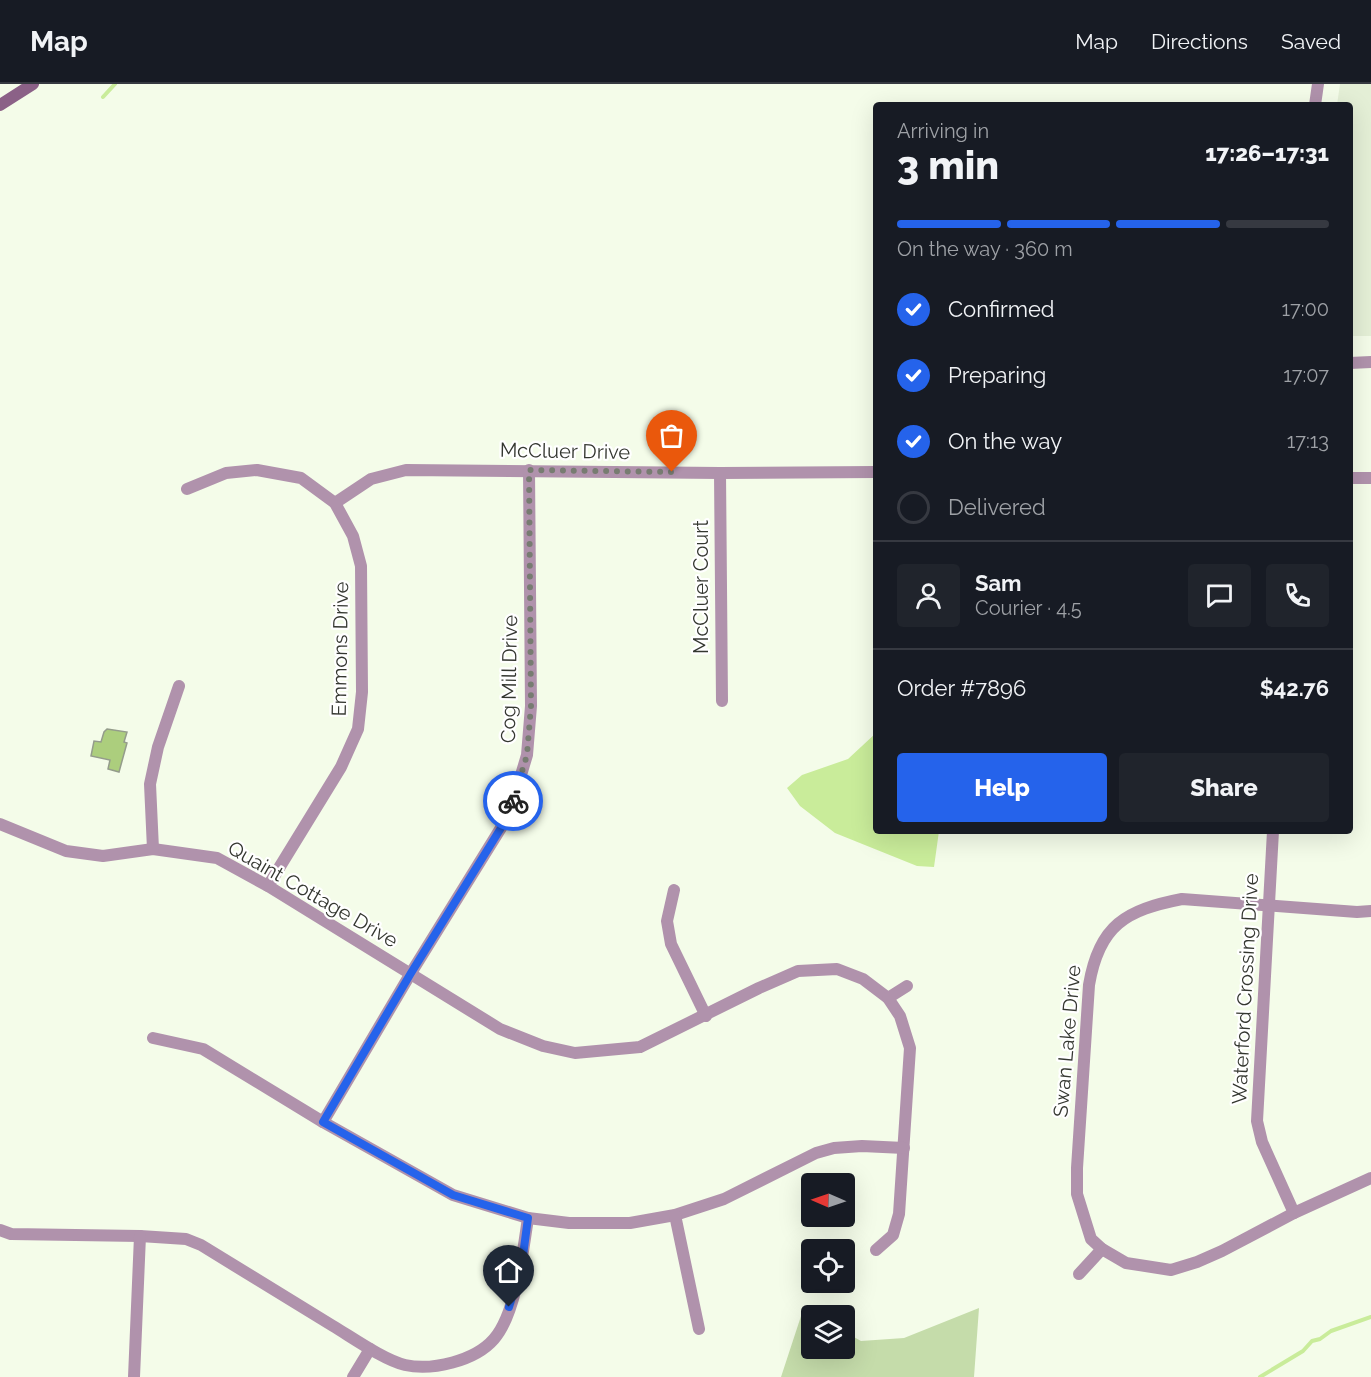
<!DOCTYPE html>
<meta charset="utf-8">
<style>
body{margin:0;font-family:Raleway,sans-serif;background:#20242c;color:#f1f3f6;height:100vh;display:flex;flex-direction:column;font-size:22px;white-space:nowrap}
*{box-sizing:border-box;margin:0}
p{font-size:20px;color:#9ea1a6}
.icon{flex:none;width:33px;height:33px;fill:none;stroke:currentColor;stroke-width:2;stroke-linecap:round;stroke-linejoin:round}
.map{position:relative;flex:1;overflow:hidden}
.side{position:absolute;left:873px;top:18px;width:480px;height:732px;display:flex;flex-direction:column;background:#171b24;border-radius:6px;box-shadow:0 6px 24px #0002}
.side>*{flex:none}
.needle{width:39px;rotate:272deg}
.fabs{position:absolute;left:801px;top:1089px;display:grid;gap:12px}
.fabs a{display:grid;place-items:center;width:54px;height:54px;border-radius:6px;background:#171b24;box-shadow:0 6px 24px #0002;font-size:30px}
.pin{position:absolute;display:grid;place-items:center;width:51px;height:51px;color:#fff;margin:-62px -26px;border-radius:50% 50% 50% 0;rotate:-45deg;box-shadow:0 0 6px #0007}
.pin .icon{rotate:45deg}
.courier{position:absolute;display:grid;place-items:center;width:60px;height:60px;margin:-30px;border:4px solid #2563eb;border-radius:50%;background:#fff;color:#222;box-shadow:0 2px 8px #0007}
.summary em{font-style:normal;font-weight:800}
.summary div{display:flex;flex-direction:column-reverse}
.summary{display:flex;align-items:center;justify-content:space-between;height:102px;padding:0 24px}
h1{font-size:39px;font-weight:800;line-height:45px}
.bar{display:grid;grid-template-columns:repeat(4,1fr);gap:9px 6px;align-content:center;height:72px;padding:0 24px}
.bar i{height:8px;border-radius:4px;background:#363941}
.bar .current{background:#2563eb}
.bar p{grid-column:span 4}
.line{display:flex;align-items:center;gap:15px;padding:0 24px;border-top:2px solid #363941}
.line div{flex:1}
.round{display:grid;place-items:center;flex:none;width:63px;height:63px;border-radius:6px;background:#20242c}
ol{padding:0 24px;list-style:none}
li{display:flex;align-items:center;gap:18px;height:66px}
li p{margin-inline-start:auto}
li .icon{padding:6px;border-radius:50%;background:#2563eb;color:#fff;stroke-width:4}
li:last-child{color:#9ea1a6}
li i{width:33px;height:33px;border:3px solid #363941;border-radius:50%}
.button{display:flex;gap:12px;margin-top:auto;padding:12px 24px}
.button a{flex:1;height:69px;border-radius:6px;background:#2563eb;color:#fff;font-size:24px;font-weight:800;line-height:69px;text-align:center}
.button a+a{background:#20242c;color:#f1f3f6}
header{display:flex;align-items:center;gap:36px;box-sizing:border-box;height:84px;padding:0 30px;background:#171b24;border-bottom:2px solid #363941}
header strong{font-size:28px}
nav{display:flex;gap:33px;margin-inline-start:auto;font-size:21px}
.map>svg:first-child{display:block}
</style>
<header>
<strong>Map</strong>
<nav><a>Map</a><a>Directions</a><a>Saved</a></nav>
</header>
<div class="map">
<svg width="1371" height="1293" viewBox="0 0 1371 1293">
<rect width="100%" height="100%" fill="#f4fce9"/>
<path fill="#e4efd6" d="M1340,0H1371V252H1350V21H1337Z"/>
<path fill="#c5dcaa" d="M979,1224L974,1293H781L803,1226L813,1231L812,1264H844L845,1248L861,1257L904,1254Z"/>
<path fill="#c9ec9a" d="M876,649V747H939L934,783L917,782L835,749L800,722L787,704L802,691L848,675Z"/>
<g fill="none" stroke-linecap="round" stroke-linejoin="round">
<g stroke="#c9ec9a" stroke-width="4">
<path d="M103,13L115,0"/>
<path d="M1260,1293L1303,1267L1312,1257L1320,1255L1331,1247L1371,1233"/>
</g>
</g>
<path fill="#acce7d" stroke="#949c8b" stroke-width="1.5" d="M107,645L127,648L124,658L127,659L119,688L108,685L110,676L91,672L94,657L101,658L104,648Z"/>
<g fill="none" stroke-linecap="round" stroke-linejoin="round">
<g stroke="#b092ac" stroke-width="12">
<path d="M1315,21L1318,0"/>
<path d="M1350,279L1371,278"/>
<path d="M720,389L722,617"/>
<path d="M1350,394H1371"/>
<path d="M187,405L226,389L257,386L301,394L335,419L353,452L361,482L362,608L358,645L341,683L268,802"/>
<path d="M335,419L371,395L406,386L720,389L876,388"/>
<path d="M0,740L66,767L103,772L153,765L217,774L268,802L500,945L543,962L575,969L640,963L759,904L798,887L837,885L863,895L888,914L900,932L910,964L899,1130L893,1151L876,1166"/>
<path d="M1273,747L1257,1037L1262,1058L1294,1129"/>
<path d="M153,765L150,700L158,663L179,602"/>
<path d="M674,806L667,837L671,860L706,932"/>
<path d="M1371,827L1357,828L1182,815C1126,826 1099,841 1089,901L1077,1084V1110L1091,1155L1102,1165L1126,1179L1171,1186L1197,1178L1222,1167L1294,1129L1371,1094"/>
<path d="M888,914L907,902"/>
<path d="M153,954L203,965L323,1038L453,1111L528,1134L569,1139H630L675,1131L724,1115L816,1069L834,1064L862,1062L904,1064"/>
<path d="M323,1038L411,889L509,731L527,671L531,622L529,386"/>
<path d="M675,1131L699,1245"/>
<path d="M0,1146L11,1150L140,1152L186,1155L201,1161C245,1188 289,1215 333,1242C353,1254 384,1276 405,1281C432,1287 475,1277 494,1255C516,1230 523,1167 528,1134"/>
<path d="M1079,1190L1102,1165"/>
<path d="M134,1293L140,1152"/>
<path d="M353,1293L370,1265"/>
</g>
<path stroke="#8b6187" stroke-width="12" d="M0,21L33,0"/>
</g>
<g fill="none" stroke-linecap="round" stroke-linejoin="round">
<path stroke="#777c71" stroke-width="6" stroke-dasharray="0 10.8" d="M513,717L527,671L531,622L529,386L672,388"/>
<path stroke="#2563eb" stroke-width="8" d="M509,1223L522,1179L528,1134L453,1111L323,1038L411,889L509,731L513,717"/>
</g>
<g text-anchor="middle" stroke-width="4.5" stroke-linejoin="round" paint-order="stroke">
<g font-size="20" fill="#343730" stroke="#fff">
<text transform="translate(565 367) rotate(1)" y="7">McCluer Drive</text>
<text transform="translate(701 503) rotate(-90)" y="7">McCluer Court</text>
<text transform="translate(340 565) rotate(-89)" y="7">Emmons Drive</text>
<text transform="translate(509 595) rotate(-89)" y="7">Cog Mill Drive</text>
<text transform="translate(313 810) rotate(30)" y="7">Quaint Cottage Drive</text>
<text transform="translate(1245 905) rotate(-87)" y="7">Waterford Crossing Drive</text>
<text transform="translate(1067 957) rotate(-85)" y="7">Swan Lake Drive</text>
</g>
</g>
</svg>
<div class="fabs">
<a><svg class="needle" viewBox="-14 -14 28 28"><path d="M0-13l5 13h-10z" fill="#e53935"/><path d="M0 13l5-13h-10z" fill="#9ea1a6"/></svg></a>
<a><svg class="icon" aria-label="locate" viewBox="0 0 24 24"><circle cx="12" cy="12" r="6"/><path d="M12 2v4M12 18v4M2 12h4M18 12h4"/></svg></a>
<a><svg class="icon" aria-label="layers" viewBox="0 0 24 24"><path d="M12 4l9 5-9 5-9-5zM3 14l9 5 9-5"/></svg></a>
</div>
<div class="pin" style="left:672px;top:388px;background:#ea580c"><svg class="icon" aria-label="bag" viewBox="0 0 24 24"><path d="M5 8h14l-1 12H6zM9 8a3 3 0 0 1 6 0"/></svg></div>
<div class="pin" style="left:509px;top:1223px;background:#1f2937"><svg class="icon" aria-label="home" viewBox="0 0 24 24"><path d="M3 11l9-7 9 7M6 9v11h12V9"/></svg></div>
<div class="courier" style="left:513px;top:717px"><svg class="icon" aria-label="bike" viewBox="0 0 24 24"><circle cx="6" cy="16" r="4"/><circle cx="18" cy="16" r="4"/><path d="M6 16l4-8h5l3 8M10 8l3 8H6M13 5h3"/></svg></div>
<section class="side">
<div class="summary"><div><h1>3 min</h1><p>Arriving in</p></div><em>17:26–17:31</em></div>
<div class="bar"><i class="current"></i><i class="current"></i><i class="current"></i><i></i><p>On the way · 360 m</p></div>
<ol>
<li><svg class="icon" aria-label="check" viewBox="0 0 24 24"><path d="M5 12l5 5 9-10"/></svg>Confirmed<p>17:00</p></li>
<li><svg class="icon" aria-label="check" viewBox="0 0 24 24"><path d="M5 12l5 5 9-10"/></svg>Preparing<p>17:07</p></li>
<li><svg class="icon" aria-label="check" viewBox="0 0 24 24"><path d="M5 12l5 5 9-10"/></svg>On the way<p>17:13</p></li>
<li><i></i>Delivered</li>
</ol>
<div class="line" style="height:108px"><a class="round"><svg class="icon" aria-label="person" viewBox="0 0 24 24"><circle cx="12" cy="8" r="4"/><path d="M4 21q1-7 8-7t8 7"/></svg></a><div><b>Sam</b><p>Courier · 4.5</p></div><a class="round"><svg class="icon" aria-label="chat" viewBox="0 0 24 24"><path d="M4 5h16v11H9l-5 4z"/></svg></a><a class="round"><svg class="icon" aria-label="phone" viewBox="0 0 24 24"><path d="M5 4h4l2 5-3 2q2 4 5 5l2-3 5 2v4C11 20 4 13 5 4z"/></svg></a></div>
<div class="line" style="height:78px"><div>Order #7896</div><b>$42.76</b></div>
<div class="button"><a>Help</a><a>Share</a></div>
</section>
</div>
